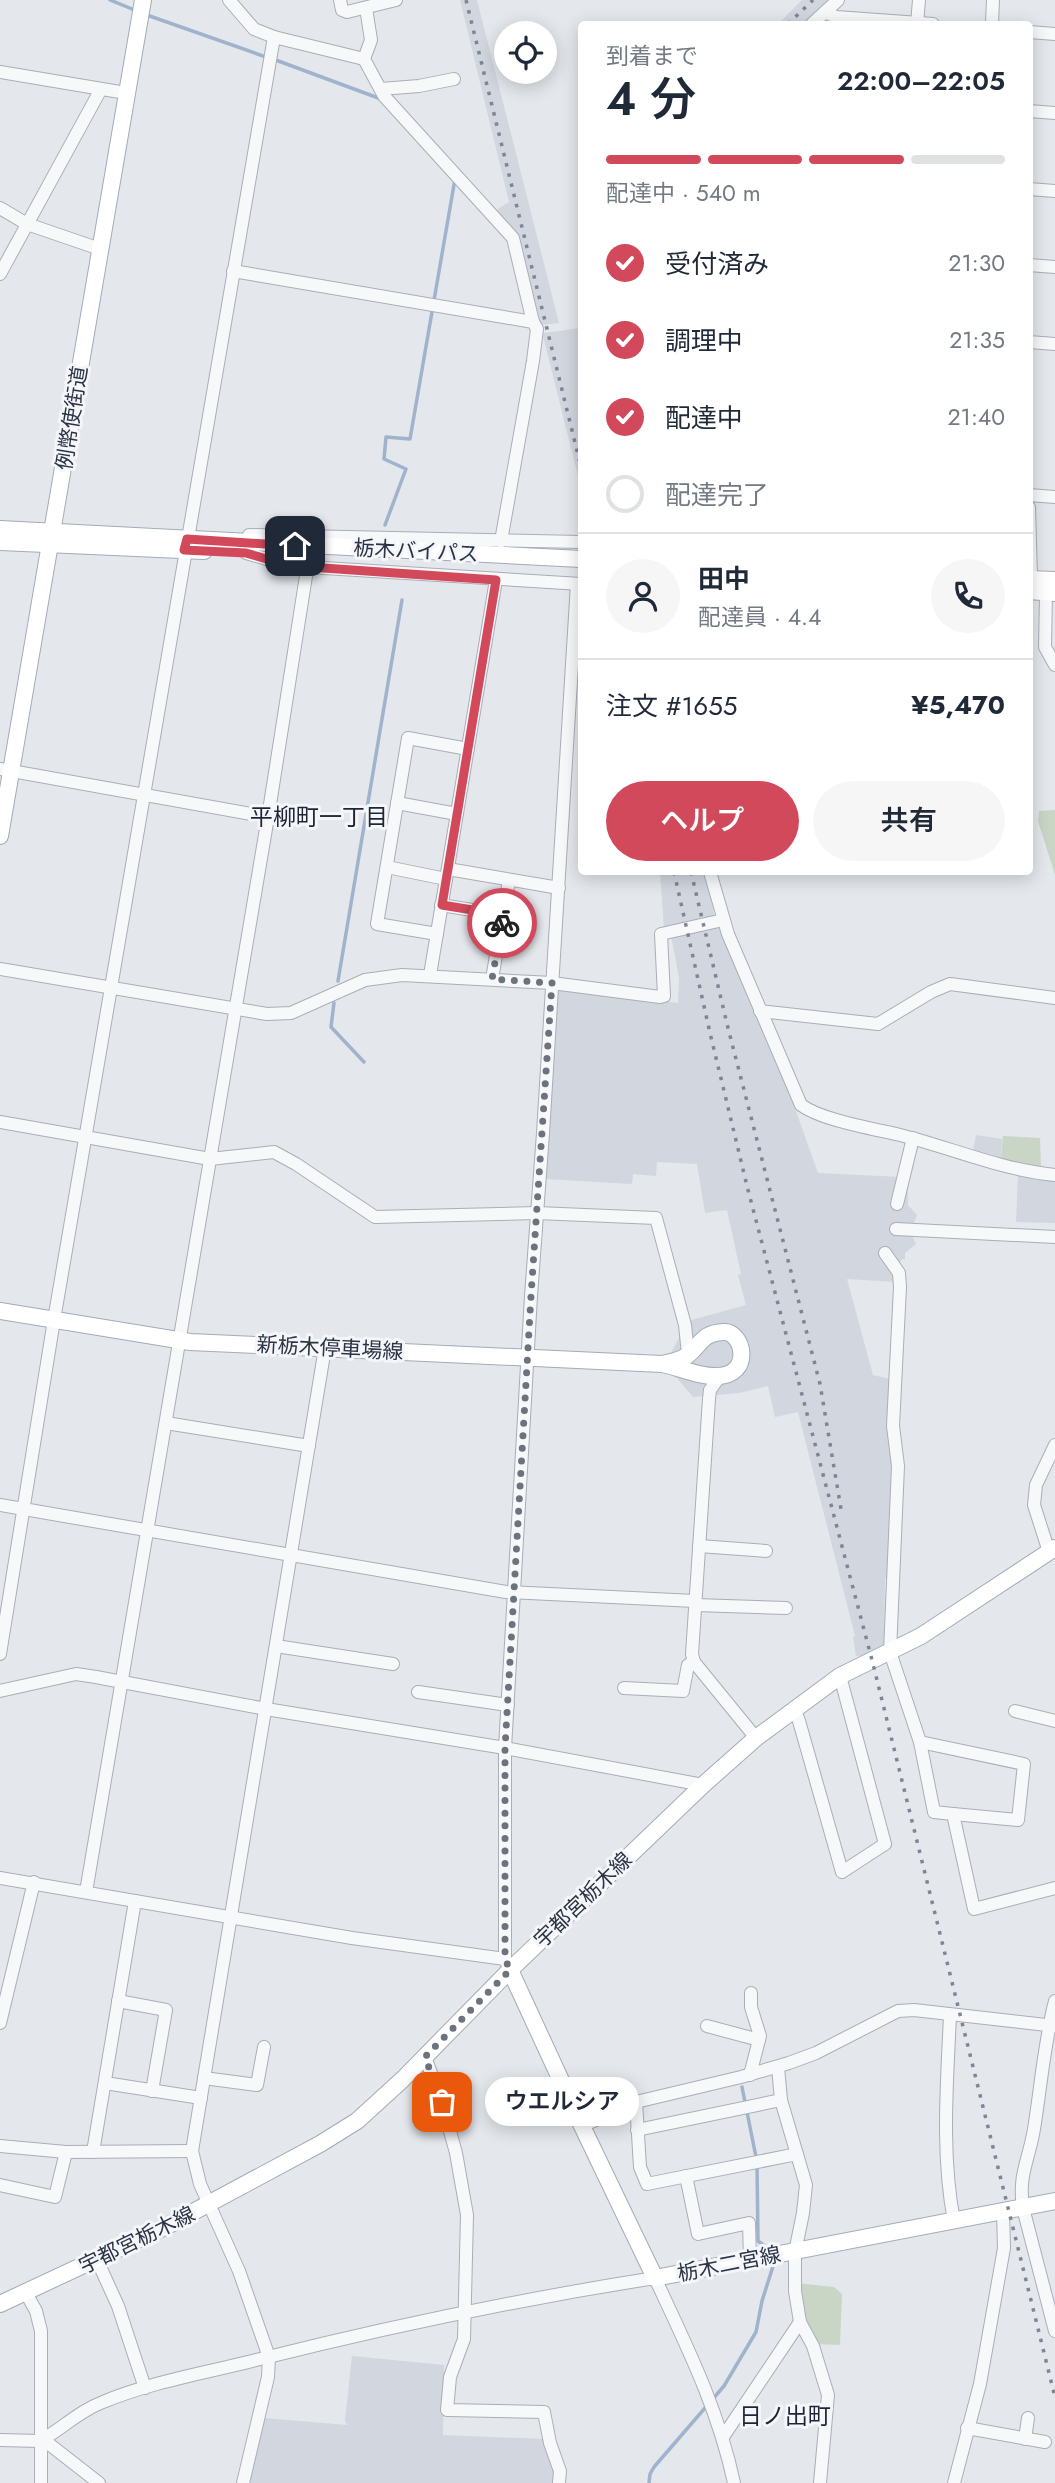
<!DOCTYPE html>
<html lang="ja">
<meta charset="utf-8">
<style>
body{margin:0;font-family:Jost,"Noto Sans JP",sans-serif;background:#f6f6f7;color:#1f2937;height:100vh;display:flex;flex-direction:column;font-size:26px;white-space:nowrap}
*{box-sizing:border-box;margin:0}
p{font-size:23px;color:#747a83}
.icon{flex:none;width:38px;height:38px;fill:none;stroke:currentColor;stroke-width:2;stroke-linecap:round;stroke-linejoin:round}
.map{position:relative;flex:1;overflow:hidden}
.details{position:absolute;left:578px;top:21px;width:455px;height:854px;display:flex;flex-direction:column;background:#fff;border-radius:7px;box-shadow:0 4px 18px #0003}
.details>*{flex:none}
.fabs{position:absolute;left:494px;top:21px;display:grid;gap:14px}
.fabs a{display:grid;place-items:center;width:63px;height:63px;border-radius:50%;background:#fff;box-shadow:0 4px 18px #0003;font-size:35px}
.pin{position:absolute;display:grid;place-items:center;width:60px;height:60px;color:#fff;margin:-30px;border-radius:14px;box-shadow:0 4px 10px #0006}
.courier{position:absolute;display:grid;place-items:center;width:70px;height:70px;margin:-35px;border:5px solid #d1495b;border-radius:50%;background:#fff;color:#222;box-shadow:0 2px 9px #0007}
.bubble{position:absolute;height:49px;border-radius:24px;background:#fff;box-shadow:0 4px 18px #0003;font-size:23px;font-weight:600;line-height:49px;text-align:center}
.overview em{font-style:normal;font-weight:600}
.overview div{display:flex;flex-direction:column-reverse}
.overview{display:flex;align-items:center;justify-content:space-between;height:119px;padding:0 28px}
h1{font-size:46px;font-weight:600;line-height:52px}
.bar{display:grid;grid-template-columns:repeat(4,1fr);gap:10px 7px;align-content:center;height:84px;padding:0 28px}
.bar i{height:9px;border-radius:5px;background:#e0e1e3}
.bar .selected{background:#d1495b}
.bar p{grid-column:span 4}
.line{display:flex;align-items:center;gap:18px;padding:0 28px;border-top:2px solid #e0e1e3}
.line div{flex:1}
.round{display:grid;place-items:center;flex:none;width:74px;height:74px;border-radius:37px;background:#f6f6f7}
ol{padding:0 28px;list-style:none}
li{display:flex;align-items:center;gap:21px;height:77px}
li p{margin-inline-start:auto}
li .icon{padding:7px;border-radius:50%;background:#d1495b;color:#fff;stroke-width:4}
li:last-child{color:#747a83}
li i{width:38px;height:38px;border:4px solid #e0e1e3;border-radius:50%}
.cta{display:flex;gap:14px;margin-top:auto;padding:14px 28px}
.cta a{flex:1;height:80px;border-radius:42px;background:#d1495b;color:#fff;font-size:28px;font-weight:600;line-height:80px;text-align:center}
.cta a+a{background:#f6f6f7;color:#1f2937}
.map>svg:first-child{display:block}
</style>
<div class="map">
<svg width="1055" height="2483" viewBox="0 0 1055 2483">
<rect width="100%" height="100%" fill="#e4e7ec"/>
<g fill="#d2d6de">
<path d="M460,0H477L559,323L541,325L537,322L518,240L495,211L509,202Z"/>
<path d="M802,0H830L805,24H778Z"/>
<path d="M581,328V488L543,336L544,333Z"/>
<path d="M660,872H705L715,919L664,929Z"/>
<path d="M718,927L721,928L792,1100L818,1173L901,1177L900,1185L908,1191V1205L917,1215L914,1223L912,1236L916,1244L905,1253V1259H902L894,1273L897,1282L847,1279L873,1375L890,1379L887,1432L892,1463L887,1576L885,1579L884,1648L864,1656H856L853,1637L855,1636L798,1412L775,1417L768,1386L739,1393L693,1397L677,1378L673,1377L672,1351L688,1321L746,1305L738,1275L741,1274L727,1210L705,1213L697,1164L657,1162L656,1176L633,1174L632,1184L546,1179L558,991L563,989L678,1003L679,978L671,935Z"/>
<path d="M976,1135L1002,1139L1001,1161L973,1151Z"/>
<path d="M1018,1175L1055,1179V1223L1016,1222Z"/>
<path d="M352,2356L444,2365L443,2435L544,2439L555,2474V2483H248L264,2418L347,2425L345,2421Z"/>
</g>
<g fill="#c9d6c5">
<path d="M1055,810V875L1038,821L1039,811Z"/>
<path d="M1003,1136L1040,1138L1041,1170L1001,1161Z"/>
<path d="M797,2283L834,2287L842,2294L840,2345L815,2344L803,2320Z"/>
</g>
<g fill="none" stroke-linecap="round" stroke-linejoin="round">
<g stroke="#9fb4cc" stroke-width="3.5">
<path d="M110,0L137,11"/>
<path d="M144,14L266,57"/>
<path d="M273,59L381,99"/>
<path d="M385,525L406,469L384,459L386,437L410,439L455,179"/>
<path d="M338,981L402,600"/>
<path d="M334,1003L331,1027L364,1062"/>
<path d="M742,2087L756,2157"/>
<path d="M757,2165L758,2241L766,2247L776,2249"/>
<path d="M649,2483L650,2474L654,2467L724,2386L756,2332L762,2301L775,2260"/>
</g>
<defs>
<g id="minor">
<path d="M340,0L342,10L347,12L396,0"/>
<path d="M366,8L371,40L364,59L384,96L513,238L533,322"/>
<path d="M825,12L836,17L933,24"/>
<path d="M812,24L838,0"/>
<path d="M917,24L919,0"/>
<path d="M992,24L993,0"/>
<path d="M1029,32L1055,34"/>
<path d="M274,37L364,59"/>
<path d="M0,72L126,93"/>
<path d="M381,89L419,86L454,79"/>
<path d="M1029,111L1055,113"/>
<path d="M1029,189L1055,191"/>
<path d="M0,208L27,224L100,249"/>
<path d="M1029,265L1055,267"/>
<path d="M233,271L533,322L537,329L533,361L501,541"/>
<path d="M0,274L101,89"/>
<path d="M1029,342L1055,344"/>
<path d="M1029,495L1055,497"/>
<path d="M1029,507L1031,579"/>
<path d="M249,535L581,542"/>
<path d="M246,553L284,564L308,567L581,584"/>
<path d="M1046,592L1045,647L1055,665"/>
<path d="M0,769L268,817"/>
<path d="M397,803L457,814"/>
<path d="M387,867L446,879"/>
<path d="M448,869L559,888"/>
<path d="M710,872L728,934L801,1105C823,1121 876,1129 904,1136C954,1149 1003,1170 1055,1175"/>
<path d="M441,905L503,915"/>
<path d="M437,934L377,924L408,738L468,749"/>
<path d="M0,969L267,1014L291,1013L365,980L402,975L552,983L660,997L664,996L661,934L723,920"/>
<path d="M430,975L496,580"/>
<path d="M492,979L509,880"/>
<path d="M760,1011L878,1024L931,992L950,984L1055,998"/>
<path d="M0,1122L210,1159L274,1152L296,1164L375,1217L537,1213L656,1218L685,1325L688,1354"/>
<path d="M897,1204L913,1138"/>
<path d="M896,1229L1055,1237"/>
<path d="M885,1253L899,1273L900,1287L893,1426L898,1466L890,1652L920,1742L1024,1764L1018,1820L953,1814"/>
<path d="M720,1376L710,1390L709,1399L692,1654L694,1662L756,1738"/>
<path d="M166,1423L309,1446"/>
<path d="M0,1505L506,1592L695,1601"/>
<path d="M699,1546L766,1551"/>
<path d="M1049,1552L1034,1505L1036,1485L1055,1445"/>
<path d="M695,1605L786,1608"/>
<path d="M276,1646L393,1664"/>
<path d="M0,1654L54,1320L274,37L254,29L229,0"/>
<path d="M624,1688L683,1691L688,1665L694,1662"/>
<path d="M0,1691L76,1674L96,1677L266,1709L505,1748L703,1785"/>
<path d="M418,1692L508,1705"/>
<path d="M794,1708L799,1721L842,1872L885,1844L840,1676"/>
<path d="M1015,1711L1055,1721"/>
<path d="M920,1742L934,1812L953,1814L974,1909L1055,1888"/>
<path d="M0,1878L352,1938L505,1959"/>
<path d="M86,1892L268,817L309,557"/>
<path d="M510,1970L505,1959V1748L531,1296L543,1133L577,584"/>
<path d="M118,2001L166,2010L152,2091"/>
<path d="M1055,2001C1044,2043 1041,2086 1034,2129C1029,2160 1018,2174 1023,2208L1055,2331"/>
<path d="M950,2015C947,2084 941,2153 954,2221"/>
<path d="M0,2023L34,1882"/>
<path d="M707,2026L759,2040"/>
<path d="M425,2057L442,2102L456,2153L467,2215L464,2339L450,2377L447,2410L544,2412L550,2443L560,2471L559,2483"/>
<path d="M778,2067L781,2100L806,2185L803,2213L795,2252V2291L800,2322L813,2346L828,2395L820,2483"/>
<path d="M750,2075L760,2036L751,2007V1993"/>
<path d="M204,2078L257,2085L264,2047"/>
<path d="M105,2083L201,2098"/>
<path d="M636,2102L640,2167L647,2184L797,2154"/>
<path d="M582,2126L636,2102L741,2077L789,2063L816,2053L898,2011L914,2010L1055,2026"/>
<path d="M637,2130L781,2100"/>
<path d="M0,2146L66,2152L192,2151"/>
<path d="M93,2152L135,1901"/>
<path d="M686,2176L698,2234L749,2223L750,2260"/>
<path d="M0,2185L55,2197L66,2152"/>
<path d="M97,2260L118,2306L145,2388"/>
<path d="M26,2293L36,2311L41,2331V2483"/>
<path d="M967,2428L1045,2442"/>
<path d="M723,2437L800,2322"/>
<path d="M1025,2439L1028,2418"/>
<path d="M0,2440L40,2441L49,2444L99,2483"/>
<path d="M40,2441C62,2429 79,2411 103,2402C151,2382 205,2373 256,2360C387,2327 521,2299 655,2278C687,2347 718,2408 734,2483"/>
<path d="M243,2483L268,2377L269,2357L239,2271L200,2184L192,2151L325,1348"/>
<path d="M954,2483L980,2384L1004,2248L1003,2212"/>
</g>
<g id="major">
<path d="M0,529L581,559"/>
<path d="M0,542L204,551"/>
<path d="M1029,579L1055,580"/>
<path d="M1029,591L1055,593"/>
<path d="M0,836L143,0"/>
<path d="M0,1311L190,1342L662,1364C679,1367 699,1377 716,1376C754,1376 743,1331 724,1332C702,1333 702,1343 688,1355C680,1361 672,1362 662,1364"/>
<path d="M510,1970L582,2126L655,2278L1055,2201"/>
<path d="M0,2304L167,2226L320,2144L357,2121L403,2079L510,1970L703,1785L756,1738L840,1676L921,1636L1055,1548"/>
</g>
</defs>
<use href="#minor" stroke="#a9aeb7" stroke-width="14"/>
<use href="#major" stroke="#a3abb8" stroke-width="18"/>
<use href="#minor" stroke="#f7f8fa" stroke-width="12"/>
<use href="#major" stroke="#fff" stroke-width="16"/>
<g stroke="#7d8696" stroke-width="3.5" stroke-dasharray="3.5 7" stroke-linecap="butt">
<path d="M466,0L581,467"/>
<path d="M788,24L813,0"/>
<path d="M674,872L710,1033L748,1190L872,1660L1055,2397"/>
<path d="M691,872L728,1028L820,1384L842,1515"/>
</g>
</g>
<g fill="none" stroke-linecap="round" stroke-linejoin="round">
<path stroke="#6c737f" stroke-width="7" stroke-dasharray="0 12.6" d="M442,2102L425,2057L510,1970L505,1959V1748L531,1296L552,983L492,979L502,923"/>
<path stroke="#d1495b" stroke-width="9" d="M295,546L187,539L184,550L246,553L284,564L309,567L496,580L442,905L503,915L502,923"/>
</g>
<g text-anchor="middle" stroke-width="6" stroke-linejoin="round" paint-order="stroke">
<g font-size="21" fill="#2b3445" stroke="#f4f6f9">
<text transform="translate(72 418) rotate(-81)" y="7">例幣使街道</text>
<text transform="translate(416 551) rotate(3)" y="7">栃木バイパス</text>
<text transform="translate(330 1348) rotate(3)" y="7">新栃木停車場線</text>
<text transform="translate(583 1900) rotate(-44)" y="7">宇都宮栃木線</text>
<text transform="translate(137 2240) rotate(-26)" y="7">宇都宮栃木線</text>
<text transform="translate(729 2264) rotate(-11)" y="7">栃木二宮線</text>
</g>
<g font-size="23" fill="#1d2536" stroke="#f4f6f9">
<text x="319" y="825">平柳町一丁目</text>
<text x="785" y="2424">日ノ出町</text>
</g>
</g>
</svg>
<div class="fabs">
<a><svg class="icon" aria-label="locate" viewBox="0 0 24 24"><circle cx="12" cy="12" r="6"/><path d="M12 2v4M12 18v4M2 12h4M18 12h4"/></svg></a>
</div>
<div class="pin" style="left:442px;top:2102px;background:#ea580c"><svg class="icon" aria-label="bag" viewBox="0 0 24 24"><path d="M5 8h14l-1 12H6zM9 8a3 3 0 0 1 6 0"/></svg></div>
<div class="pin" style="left:295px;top:546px;background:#1f2937"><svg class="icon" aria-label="home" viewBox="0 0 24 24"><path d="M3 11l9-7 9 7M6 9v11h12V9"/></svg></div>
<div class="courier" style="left:502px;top:923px"><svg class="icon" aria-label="bike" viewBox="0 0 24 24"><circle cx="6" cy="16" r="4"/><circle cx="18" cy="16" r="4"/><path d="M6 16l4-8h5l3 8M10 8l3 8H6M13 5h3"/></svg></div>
<div class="bubble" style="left:485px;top:2077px;width:154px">ウエルシア</div>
<section class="details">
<div class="overview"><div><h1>4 分</h1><p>到着まで</p></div><em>22:00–22:05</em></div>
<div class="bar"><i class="selected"></i><i class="selected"></i><i class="selected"></i><i></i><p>配達中 · 540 m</p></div>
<ol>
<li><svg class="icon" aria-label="check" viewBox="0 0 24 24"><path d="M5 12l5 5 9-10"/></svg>受付済み<p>21:30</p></li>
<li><svg class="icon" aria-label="check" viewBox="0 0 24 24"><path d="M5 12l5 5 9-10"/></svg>調理中<p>21:35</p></li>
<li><svg class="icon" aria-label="check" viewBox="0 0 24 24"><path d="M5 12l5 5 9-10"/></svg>配達中<p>21:40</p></li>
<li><i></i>配達完了</li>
</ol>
<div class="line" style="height:126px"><a class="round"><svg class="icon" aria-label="person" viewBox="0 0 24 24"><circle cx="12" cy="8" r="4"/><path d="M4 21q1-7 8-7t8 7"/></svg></a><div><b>田中</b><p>配達員 · 4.4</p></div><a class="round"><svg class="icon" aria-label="phone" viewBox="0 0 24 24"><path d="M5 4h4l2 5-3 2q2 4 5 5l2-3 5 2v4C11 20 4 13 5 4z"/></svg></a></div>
<div class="line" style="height:91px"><div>注文 #1655</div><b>¥5,470</b></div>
<div class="cta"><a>ヘルプ</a><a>共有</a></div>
</section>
</div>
